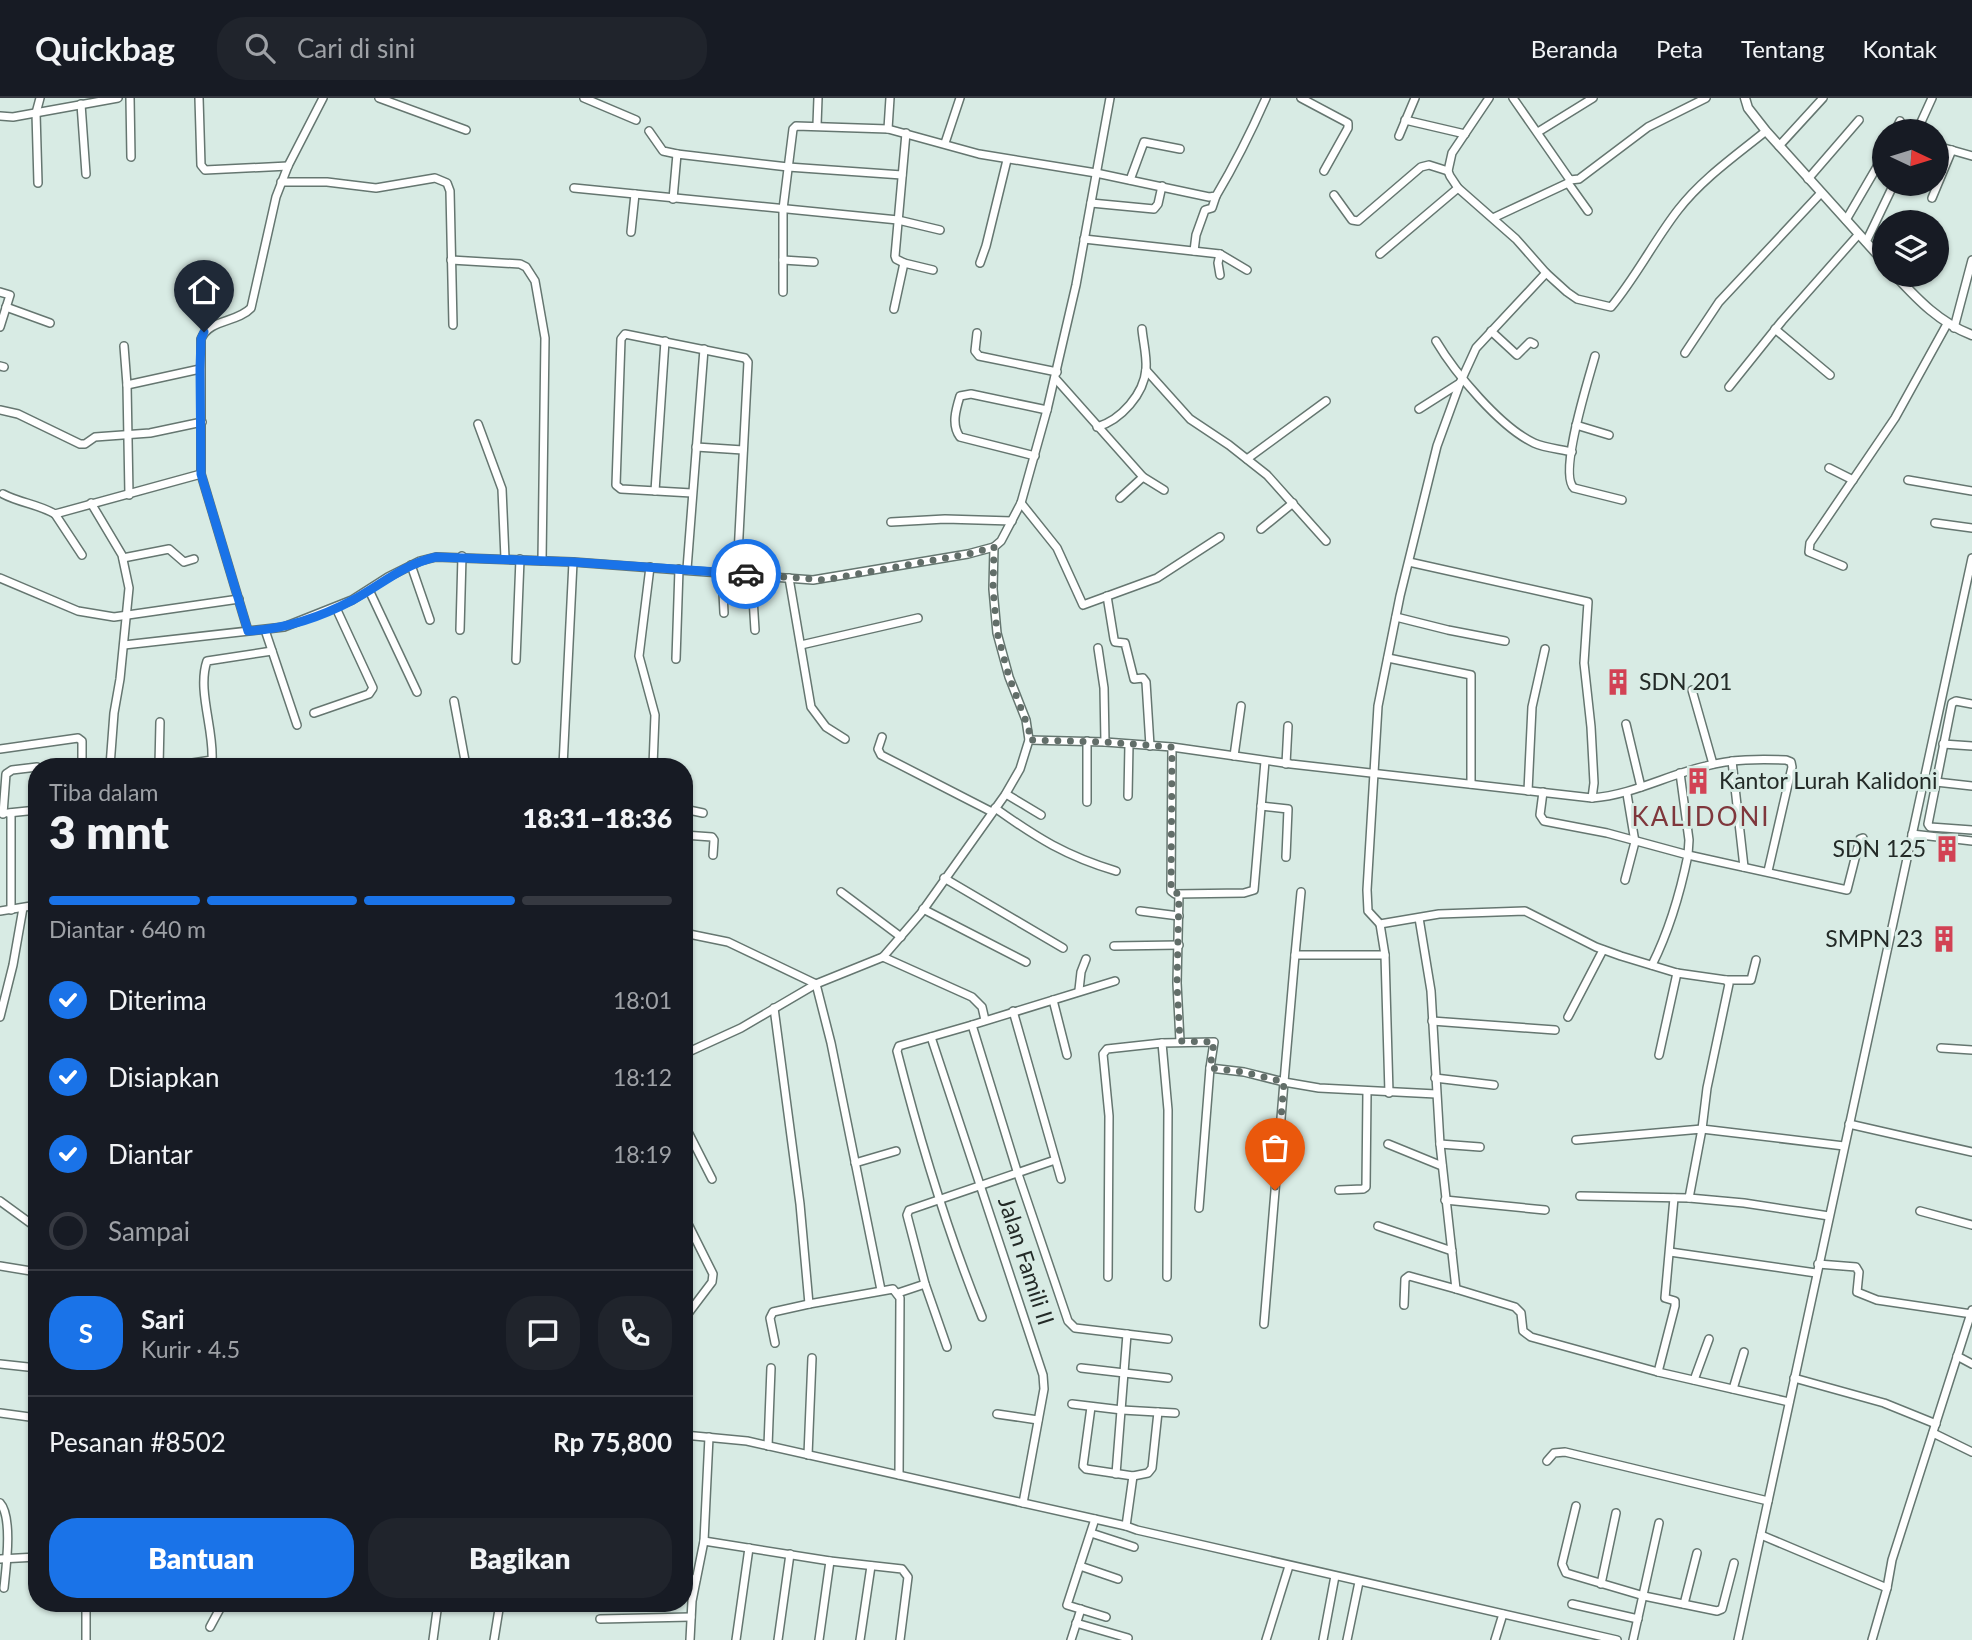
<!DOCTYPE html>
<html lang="id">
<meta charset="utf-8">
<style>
body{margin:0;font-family:Lato,sans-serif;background:#20242c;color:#f1f3f6;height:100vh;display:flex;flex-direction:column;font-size:26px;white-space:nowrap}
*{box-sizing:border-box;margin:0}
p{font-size:23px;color:#9ea1a6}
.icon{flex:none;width:38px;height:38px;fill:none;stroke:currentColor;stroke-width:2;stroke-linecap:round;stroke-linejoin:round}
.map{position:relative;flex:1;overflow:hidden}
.details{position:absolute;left:28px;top:660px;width:665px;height:854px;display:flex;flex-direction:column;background:#171b24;border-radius:28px;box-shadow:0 2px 5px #0004}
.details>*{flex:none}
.needle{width:46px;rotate:94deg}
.controls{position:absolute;left:1872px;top:21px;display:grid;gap:14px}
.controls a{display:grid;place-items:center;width:77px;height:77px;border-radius:50%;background:#171b24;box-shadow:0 2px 5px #0004;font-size:35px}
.pin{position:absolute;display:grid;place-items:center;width:60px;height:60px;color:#fff;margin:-72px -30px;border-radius:50% 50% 50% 0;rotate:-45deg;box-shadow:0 0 7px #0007}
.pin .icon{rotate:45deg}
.courier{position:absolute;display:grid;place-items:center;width:70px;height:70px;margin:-35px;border:5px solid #1a73e8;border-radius:50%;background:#fff;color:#222;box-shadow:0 2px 9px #0007}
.head em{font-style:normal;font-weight:800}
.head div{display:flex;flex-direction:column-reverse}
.head{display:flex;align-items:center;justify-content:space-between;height:119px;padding:0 21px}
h1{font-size:46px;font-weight:800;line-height:52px}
.bar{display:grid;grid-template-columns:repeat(4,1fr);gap:10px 7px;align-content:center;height:84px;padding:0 21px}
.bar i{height:9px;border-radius:5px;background:#363941}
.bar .active{background:#1a73e8}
.bar p{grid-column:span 4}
.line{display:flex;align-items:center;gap:18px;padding:0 21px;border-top:2px solid #363941}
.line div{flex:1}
.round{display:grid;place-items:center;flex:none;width:74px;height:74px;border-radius:28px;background:#20242c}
ol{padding:0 21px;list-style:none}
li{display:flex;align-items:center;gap:21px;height:77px}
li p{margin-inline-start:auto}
li .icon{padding:7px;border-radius:50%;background:#1a73e8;color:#fff;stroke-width:4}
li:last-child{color:#9ea1a6}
li i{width:38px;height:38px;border:4px solid #363941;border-radius:50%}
.action{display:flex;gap:14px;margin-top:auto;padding:14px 21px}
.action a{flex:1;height:80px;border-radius:28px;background:#1a73e8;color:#fff;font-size:28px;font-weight:800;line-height:80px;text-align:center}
.action a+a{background:#20242c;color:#f1f3f6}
header{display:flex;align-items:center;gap:42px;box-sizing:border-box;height:98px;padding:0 35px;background:#171b24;border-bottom:2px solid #363941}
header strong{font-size:33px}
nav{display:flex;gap:38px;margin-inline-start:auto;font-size:24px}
.search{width:490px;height:63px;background:#20242c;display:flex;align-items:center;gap:18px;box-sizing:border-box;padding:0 24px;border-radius:28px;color:#9ea1a6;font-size:26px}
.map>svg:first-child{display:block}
</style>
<header>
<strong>Quickbag</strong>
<div class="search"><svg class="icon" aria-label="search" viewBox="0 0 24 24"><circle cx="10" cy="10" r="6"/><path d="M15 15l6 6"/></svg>Cari di sini</div>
<nav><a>Beranda</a><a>Peta</a><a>Tentang</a><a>Kontak</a></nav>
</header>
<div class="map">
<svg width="1972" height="1542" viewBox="0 0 1972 1542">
<rect width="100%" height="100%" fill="#d8ebe4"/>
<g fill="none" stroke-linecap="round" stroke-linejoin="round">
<defs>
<g id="minor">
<path d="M130,0L131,59"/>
<path d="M199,0L201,67L205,72L288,68"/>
<path d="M379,0L466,32"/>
<path d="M584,0L636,22"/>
<path d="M1301,0L1348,25V30L1324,73"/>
<path d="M1489,0L1452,55L1448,73L1450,78L1458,90L1516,141L1546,175L1567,194L1577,201L1611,209C1636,179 1654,143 1678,112C1702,81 1735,58 1766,33"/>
<path d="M1513,0L1570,82L1579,81L1648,29L1706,0"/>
<path d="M81,6L86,76"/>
<path d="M0,18L13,19L118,0"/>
<path d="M1405,22L1465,36"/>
<path d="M817,27L818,0"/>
<path d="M888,31L890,0"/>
<path d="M649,33L663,53L677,56"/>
<path d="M1895,33L1900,23"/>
<path d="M1917,33L1932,0"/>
<path d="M1538,34L1593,0"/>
<path d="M906,35L895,158L896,161L904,165L933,172"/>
<path d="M1399,38L1415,0"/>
<path d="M945,45L960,0"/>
<path d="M1779,48L1823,0"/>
<path d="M1937,48L1972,58"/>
<path d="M1808,81L1859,22"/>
<path d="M1130,82L1144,44L1180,51"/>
<path d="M281,84H327L376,90L435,80L447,85L450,93L453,227"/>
<path d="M38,85L36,15L40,0"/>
<path d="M1568,85L1588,113"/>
<path d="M574,90L898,122L940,132"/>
<path d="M1334,97L1352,122L1358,123L1421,69L1429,67L1448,73"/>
<path d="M1932,100L1952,52"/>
<path d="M673,101L677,56L788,69L902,77"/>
<path d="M1091,105L1154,111L1158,106L1162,88"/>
<path d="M1493,120L1568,85L1570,82"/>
<path d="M1846,122L1885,55"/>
<path d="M631,134L635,96"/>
<path d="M1084,141L1220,156L1247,172"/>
<path d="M1866,144L1891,92"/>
<path d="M1194,153L1196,137L1205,112L1212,110L1216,98"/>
<path d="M1380,156L1458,90"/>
<path d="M451,162L520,166L526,169L535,183L545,240L542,463"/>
<path d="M783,162L814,164"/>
<path d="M980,165L986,148L1007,62"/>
<path d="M1546,175L1476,250L1460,285L1437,348L1400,498L1378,608L1367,792L1368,813L1380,826L1439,816L1525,813L1596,849L1621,858L1677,875L1726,882L1729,886L1707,990L1702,1031L1844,1048"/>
<path d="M1220,177L1218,165L1220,156"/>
<path d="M0,194L10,197L0,229"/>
<path d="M783,194V111L793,31L796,28L888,31L979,56L1096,75L1209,99L1216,98C1235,66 1251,34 1266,0"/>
<path d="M6,209L50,225"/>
<path d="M894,211L904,165"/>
<path d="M1954,230L1972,162"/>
<path d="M1775,231L1830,277"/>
<path d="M1491,233L1517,257L1530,244L1534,246"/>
<path d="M977,235L975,253L979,258L1057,274"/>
<path d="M1436,243C1455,275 1500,329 1534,345C1545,350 1560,351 1572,354"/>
<path d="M124,248L127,287L200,271"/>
<path d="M1685,255L1719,204L1820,96"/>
<path d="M1595,258C1589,280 1558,376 1574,390L1622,402"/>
<path d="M0,268L4,269"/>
<path d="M1146,272L1190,321L1229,347L1267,377L1326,443"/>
<path d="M1055,280L1143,379L1164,392"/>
<path d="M127,287L129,397"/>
<path d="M1729,289L1782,223L1858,137"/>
<path d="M1419,311L1460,285"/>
<path d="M0,312L18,316L80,346H85L95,339L150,335L202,324"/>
<path d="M478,326L502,391L505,460"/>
<path d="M1576,327L1609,337"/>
<path d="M1097,329C1121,322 1144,296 1146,271C1147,258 1143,243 1142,231"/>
<path d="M696,349L743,352"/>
<path d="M1035,358L960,339C951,327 956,311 960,298L971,296L1047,312"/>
<path d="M1247,361L1326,303"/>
<path d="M1829,370L1853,382"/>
<path d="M1908,382L1972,393"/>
<path d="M655,393L665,243"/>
<path d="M692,395L621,391L616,387L621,241L625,236L745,260L748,264L737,476"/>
<path d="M3,396C20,405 38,406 55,416L201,376"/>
<path d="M1120,400L1143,379"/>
<path d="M91,405L122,457L129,490L120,581L114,615L110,668"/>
<path d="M1021,405L1057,450L1083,507L1157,480L1220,439"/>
<path d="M55,416L82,457"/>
<path d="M891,424L945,421L1012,423"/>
<path d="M1935,425L1972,430"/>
<path d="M1261,431L1293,405"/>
<path d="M123,460L169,451L184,464L194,461"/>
<path d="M1409,464L1588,504L1584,565L1591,629L1594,685L1592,700"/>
<path d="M411,467L430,522"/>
<path d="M1843,468L1809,454L1810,445L1895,320L1947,226"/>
<path d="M650,469L639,558L655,617L653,668"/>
<path d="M687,471L704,251"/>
<path d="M722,474L724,515"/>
<path d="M0,480L78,513L114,519L239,501"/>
<path d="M789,480L811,609L826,629L845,641"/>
<path d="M369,492L417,594"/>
<path d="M723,495L753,500L755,532"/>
<path d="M1107,498L1114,541L1115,544L1125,545L1134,581L1143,580L1146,584L1150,648"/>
<path d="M1396,519L1448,532L1505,543"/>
<path d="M265,532L297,627"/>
<path d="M460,532L462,458"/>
<path d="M248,533L201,376V241C209,221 237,225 251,210L276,99L288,68L323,0"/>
<path d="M124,547L284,529L352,502L388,479L420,463L436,459L573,464L813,482L968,456L994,449L1001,443L1021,405L1047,312L1076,187L1110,0"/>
<path d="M801,547L918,520"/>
<path d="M1098,550L1104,590L1105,644"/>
<path d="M1388,560L1471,577V686"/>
<path d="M676,561L679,471"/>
<path d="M516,562L520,461"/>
<path d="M1692,592L1713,666"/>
<path d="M454,603L466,668"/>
<path d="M1972,606L1956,603L1952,605L1928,726L1930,729L1972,732"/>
<path d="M314,615L369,596L373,590L336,510"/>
<path d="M1626,626L1641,689"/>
<path d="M882,639L878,651L881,657L992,714"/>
<path d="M1029,642L1105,644L1172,649L1291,666L1592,700C1632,697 1667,677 1706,668C1732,661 1759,661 1786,662L1791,664L1792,669L1768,773"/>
<path d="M1087,643V704"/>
<path d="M1943,646L1972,648"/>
<path d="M1172,649L1171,793L1175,796L1244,795L1254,792L1265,663"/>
<path d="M0,651L78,640L82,643V668"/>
<path d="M1234,658L1241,608"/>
<path d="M1732,663L1744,769"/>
<path d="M1286,666L1288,628"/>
<path d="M405,667V668"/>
<path d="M159,668L160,624"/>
<path d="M173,668L212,662C214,631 197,592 207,563L272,553"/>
<path d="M563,668L573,464"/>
<path d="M1680,675L1689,742L1688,757L1847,792L1860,741L1863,740"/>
<path d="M1936,684L1972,688"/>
<path d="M1528,693L1532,609L1545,551"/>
<path d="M1543,694L1540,717L1544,723L1607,735L1688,757C1680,796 1670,831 1652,867"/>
<path d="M1006,696L1041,717"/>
<path d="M1128,698L1129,646"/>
<path d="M1261,708L1288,711L1286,759"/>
<path d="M995,710C1037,740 1066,758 1116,773"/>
<path d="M684,711L703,715"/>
<path d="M8,715L37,712"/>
<path d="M3,716L6,676L12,672L37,669"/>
<path d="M1912,736L1972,743"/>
<path d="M684,737L712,739L714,742L713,757"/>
<path d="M944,780L1063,850"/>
<path d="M1625,782L1635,744L1627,696"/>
<path d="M841,794L901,839"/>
<path d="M1301,794L1295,857H1385"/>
<path d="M1179,796L1177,885L1180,943"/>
<path d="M923,811L1026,864"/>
<path d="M11,812V715"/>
<path d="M0,813L37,807"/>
<path d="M1140,813L1179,818"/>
<path d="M1419,820L1431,893L1440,1046L1456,1191L1515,1209L1521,1215L1523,1233L1531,1239L1658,1274L1789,1304"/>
<path d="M1380,826L1385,857L1389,995"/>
<path d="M684,835L728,844L816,886L831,945L881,1192"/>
<path d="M1114,848L1179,847"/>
<path d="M883,859L972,899L982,909L985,922"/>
<path d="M1726,882H1751L1756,862"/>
<path d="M1115,883L972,927L1017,1073L1068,1223L1075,1230L1168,1241"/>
<path d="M1079,892L1081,874L1086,861"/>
<path d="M1053,902L1067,957"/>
<path d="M774,910L800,1106L809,1206L893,1191L900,1200L899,1377"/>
<path d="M1013,913L1061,1081"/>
<path d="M0,919L13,867L23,810"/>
<path d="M1568,919L1603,852"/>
<path d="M1432,923L1555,932"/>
<path d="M972,927L899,948L897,953C920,1043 947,1133 982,1219"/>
<path d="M931,939L1043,1277L1044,1291L1023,1405"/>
<path d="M1941,950L1972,952"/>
<path d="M684,956L741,930L816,886L883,859L921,815L1005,697L1020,671L1029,642L1026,622L1009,579L997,535L993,491L994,449"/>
<path d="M1659,957L1677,875"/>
<path d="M1210,970L1244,974L1284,984L1295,857"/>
<path d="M1435,980L1494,987"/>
<path d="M684,1026L712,1081"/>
<path d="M1849,1026L1972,1054"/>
<path d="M1576,1042L1702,1031L1689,1100L1580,1098"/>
<path d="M1388,1046L1442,1068"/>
<path d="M1440,1046L1480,1049"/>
<path d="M855,1065L896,1053"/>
<path d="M1339,1092L1363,1091L1366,1089L1367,994"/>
<path d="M1689,1100L1744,1105L1829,1118"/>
<path d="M1445,1102L1545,1112"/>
<path d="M0,1103L37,1130"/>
<path d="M1920,1113L1972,1127"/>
<path d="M684,1118L713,1176L712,1184L684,1221"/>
<path d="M1378,1128L1452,1153"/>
<path d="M1670,1154L1816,1175"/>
<path d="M1818,1166L1856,1169L1859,1174L1857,1194L1877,1202L1972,1216"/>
<path d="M0,1168L37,1174"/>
<path d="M1108,1179L1109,1018L1103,956L1107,951L1162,945"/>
<path d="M1167,1179L1168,1012L1162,945L1214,944L1210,970L1199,1110"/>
<path d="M898,1195L925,1186"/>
<path d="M1404,1207L1405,1181L1409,1178L1456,1191"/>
<path d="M1264,1226L1284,984L1319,990L1436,996"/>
<path d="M775,1245L770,1220L773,1214L809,1206"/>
<path d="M947,1249L925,1186L907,1117L909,1112L1055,1062"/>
<path d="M1957,1258L1972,1266"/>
<path d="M0,1266L37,1270"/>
<path d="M1081,1270L1168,1280"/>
<path d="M1658,1274L1675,1208V1203L1665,1200L1674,1100"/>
<path d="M1794,1280L1884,1305L1936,1326"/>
<path d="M1694,1282L1709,1241"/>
<path d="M1733,1291L1744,1254"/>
<path d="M1072,1306L1122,1312L1175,1315"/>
<path d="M1091,1309L1083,1368L1086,1371L1133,1378L1148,1375L1152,1370L1158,1314"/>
<path d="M0,1315L37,1320"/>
<path d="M997,1316L1038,1322"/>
<path d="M1933,1335L1972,1354"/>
<path d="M684,1337L747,1343L1126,1428L1137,1432L1617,1542"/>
<path d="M768,1348L771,1270"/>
<path d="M808,1357L812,1260"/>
<path d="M1547,1363L1554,1355L1565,1354L1768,1403"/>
<path d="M1116,1376L1127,1236"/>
<path d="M0,1405C13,1419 6,1470 4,1490"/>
<path d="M1576,1408L1562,1466L1566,1475L1644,1498L1717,1513L1722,1511L1734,1465"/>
<path d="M1095,1421L1067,1507L1106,1519"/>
<path d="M1126,1428L1133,1378"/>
<path d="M1091,1435L1134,1449"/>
<path d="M1761,1437L1887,1490"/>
<path d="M704,1443L830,1463L902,1471L908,1479L900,1542"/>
<path d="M0,1461L37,1459"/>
<path d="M1080,1468L1118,1481"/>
<path d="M684,1480L696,1481"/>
<path d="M1601,1486L1616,1415"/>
<path d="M1572,1506L1638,1521"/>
<path d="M1684,1506L1697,1455"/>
<path d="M303,1509L304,1505"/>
<path d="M600,1521L691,1519"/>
<path d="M1076,1525L1128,1540"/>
<path d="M210,1529L223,1505"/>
<path d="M86,1542V1505"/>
<path d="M433,1542L438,1505"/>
<path d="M494,1542L500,1505"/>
<path d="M690,1542L692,1503L704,1443L709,1339"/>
<path d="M736,1542L749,1450"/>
<path d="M778,1542L790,1456"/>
<path d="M819,1542L830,1463"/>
<path d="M860,1542L871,1468"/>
<path d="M1071,1542L1081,1511"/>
<path d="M1266,1542L1289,1468"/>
<path d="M1323,1542L1335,1478"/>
<path d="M1347,1542L1359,1484"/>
<path d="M1495,1542L1503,1516"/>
<path d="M1633,1542L1659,1425"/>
<path d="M1738,1542L1972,460"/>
<path d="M1872,1542L1887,1490L1892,1462L1972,1212"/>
</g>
<g id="tertiary">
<path d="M1745,0L1748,10L1766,33L1885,165"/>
<path d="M1895,177C1918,202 1940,225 1972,237"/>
</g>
</defs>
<use href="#minor" stroke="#657670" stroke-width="10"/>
<use href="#tertiary" stroke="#657670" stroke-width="11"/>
<use href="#minor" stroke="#fff" stroke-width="7"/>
<use href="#tertiary" stroke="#fff" stroke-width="8"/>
</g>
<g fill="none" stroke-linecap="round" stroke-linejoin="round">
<path stroke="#626e69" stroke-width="7" stroke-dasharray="0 12.6" d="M746,476L824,482L968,456L994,449L993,491L997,534L1009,579L1029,631V642L1105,644L1172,649L1171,793L1179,796L1177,886L1180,943L1214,944L1210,970L1244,974L1284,984L1275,1092"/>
<path stroke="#1a73e8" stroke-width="9" d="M204,234L201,241L200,271L201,376L248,533C285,531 321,519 353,502C381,487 404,466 436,459L573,464L746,476"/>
</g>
<defs>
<symbol id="building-bare" viewBox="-9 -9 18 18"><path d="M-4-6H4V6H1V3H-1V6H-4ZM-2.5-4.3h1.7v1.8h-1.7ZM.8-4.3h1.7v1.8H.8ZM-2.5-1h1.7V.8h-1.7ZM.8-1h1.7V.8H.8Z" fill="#d24254" stroke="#d8ebe4" stroke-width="2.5" paint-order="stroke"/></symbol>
</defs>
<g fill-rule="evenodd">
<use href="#building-bare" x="1599" y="565" width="38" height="38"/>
<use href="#building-bare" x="1679" y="664" width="38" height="38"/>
<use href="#building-bare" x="1928" y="732" width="38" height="38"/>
<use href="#building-bare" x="1925" y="822" width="38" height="38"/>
</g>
<g text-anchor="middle" stroke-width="6" stroke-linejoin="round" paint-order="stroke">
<g font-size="23" fill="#232a27" stroke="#d8ebe4" text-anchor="start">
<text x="1639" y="592">SDN 201</text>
<text x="1719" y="691">Kantor Lurah Kalidoni</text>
<text x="1926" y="759" text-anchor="end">SDN 125</text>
<text x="1923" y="849" text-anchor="end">SMPN 23</text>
</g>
<g font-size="23" fill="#232a27" stroke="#d8ebe4">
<text transform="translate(1026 1163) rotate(72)" y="8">Jalan Famili II</text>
</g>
<g font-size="26" letter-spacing="2" fill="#7f373c" stroke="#d8ebe4">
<text x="1701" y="728">KALIDONI</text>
</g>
</g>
</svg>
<div class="controls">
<a><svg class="needle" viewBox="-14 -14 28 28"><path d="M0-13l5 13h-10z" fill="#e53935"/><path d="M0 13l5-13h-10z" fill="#9ea1a6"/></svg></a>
<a><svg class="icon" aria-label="layers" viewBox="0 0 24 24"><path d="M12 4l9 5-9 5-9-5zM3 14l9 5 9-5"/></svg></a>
</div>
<div class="pin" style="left:1275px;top:1092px;background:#ea580c"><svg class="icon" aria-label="bag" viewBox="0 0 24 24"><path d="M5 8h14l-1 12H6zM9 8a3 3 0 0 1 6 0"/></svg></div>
<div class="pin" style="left:204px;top:234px;background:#1f2937"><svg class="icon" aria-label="home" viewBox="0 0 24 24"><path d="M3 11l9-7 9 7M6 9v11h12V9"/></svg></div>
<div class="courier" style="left:746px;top:476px"><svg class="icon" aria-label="car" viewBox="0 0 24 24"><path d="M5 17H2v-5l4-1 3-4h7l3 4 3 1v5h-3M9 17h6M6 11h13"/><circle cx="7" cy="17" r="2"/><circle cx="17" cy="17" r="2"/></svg></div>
<section class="details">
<div class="head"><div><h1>3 mnt</h1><p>Tiba dalam</p></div><em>18:31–18:36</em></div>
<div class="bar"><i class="active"></i><i class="active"></i><i class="active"></i><i></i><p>Diantar · 640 m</p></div>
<ol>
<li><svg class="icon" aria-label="check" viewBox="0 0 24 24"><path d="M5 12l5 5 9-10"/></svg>Diterima<p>18:01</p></li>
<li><svg class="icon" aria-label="check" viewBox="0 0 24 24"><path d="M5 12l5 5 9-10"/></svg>Disiapkan<p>18:12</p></li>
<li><svg class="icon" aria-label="check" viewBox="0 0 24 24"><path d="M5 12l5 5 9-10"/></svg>Diantar<p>18:19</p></li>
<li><i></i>Sampai</li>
</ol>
<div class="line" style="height:126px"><b class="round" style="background:#1a73e8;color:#fff">S</b><div><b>Sari</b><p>Kurir · 4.5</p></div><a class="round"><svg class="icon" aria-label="chat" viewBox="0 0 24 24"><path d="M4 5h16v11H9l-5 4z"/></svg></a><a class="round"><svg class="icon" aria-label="phone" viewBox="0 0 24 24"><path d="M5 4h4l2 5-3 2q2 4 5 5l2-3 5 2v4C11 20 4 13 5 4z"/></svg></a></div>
<div class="line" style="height:91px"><div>Pesanan #8502</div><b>Rp 75,800</b></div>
<div class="action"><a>Bantuan</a><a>Bagikan</a></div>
</section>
</div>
